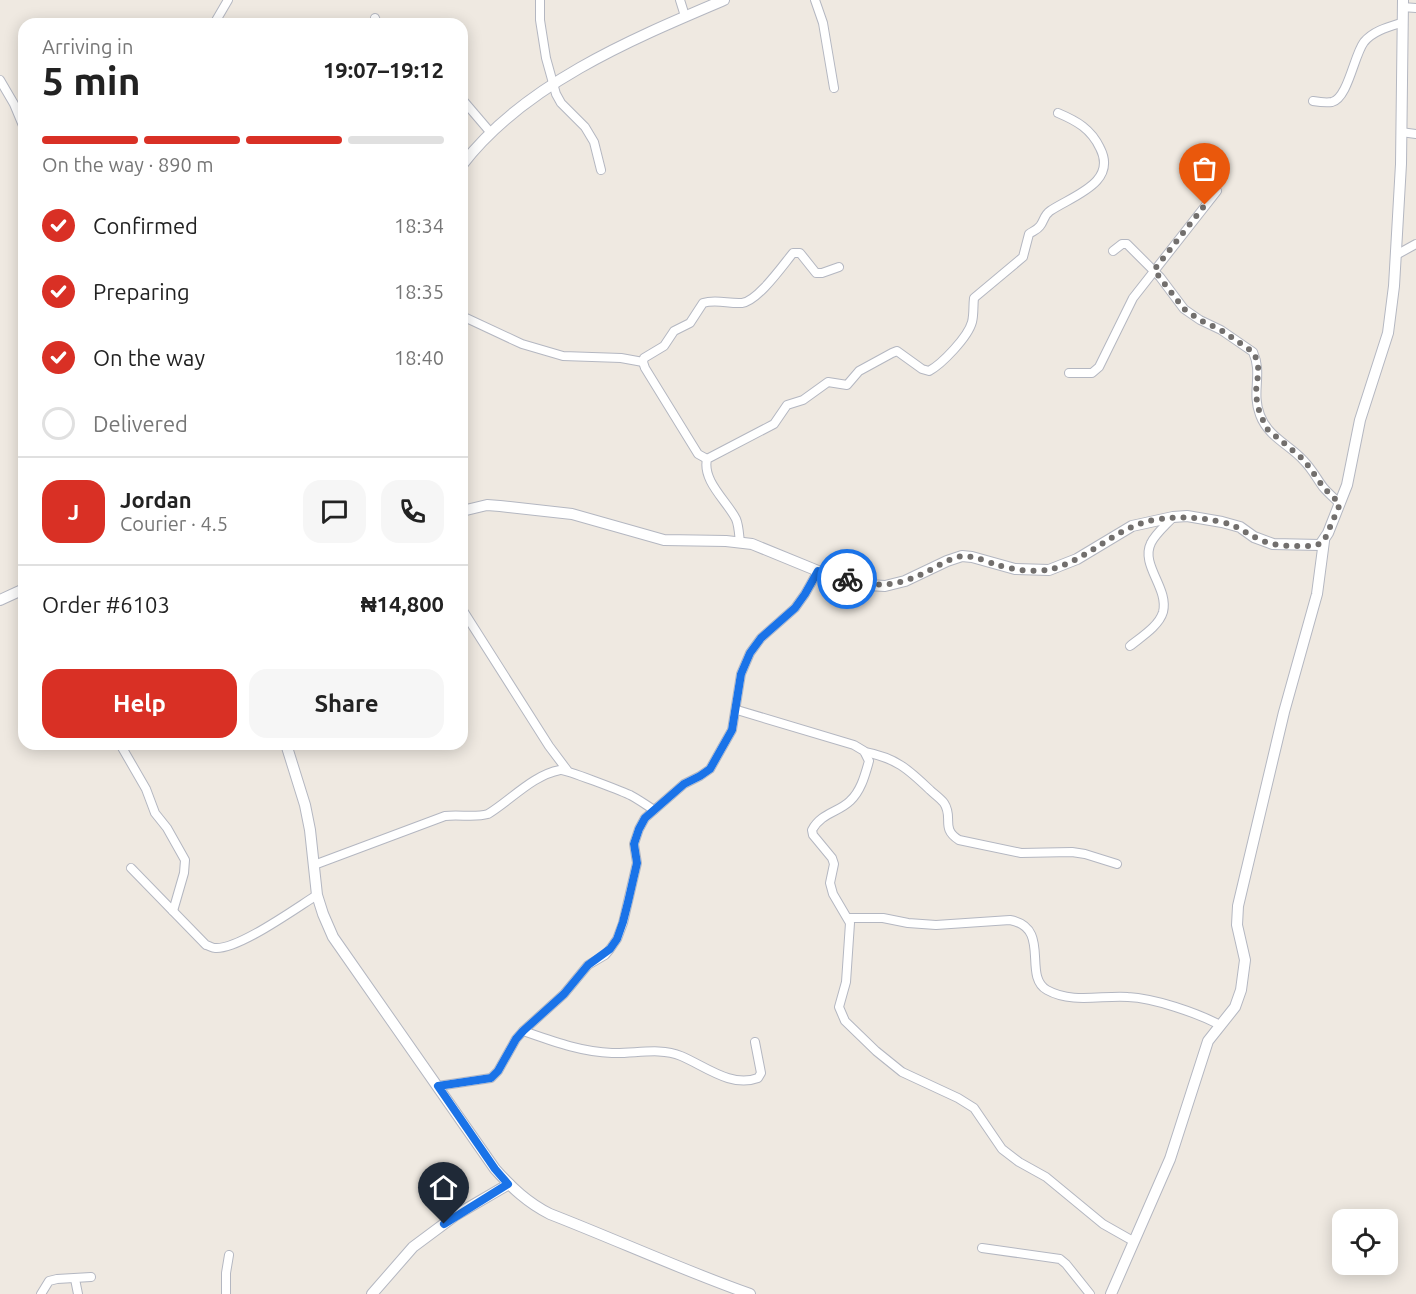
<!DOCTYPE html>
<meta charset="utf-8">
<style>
body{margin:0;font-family:Ubuntu,sans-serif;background:#f6f6f6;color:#222;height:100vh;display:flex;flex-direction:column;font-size:22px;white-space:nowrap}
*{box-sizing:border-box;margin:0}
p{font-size:20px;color:#767676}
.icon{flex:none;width:33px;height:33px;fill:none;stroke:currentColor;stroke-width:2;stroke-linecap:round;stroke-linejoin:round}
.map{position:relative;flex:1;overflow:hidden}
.drawer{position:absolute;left:18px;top:18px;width:450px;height:732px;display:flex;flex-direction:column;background:#fff;border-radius:18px;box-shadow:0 3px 15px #0003}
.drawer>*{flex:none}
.controls{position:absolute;left:1332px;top:1209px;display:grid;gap:12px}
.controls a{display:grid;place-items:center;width:66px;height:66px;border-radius:12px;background:#fff;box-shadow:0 3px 15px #0003;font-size:30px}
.pin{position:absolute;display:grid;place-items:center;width:51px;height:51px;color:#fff;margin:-62px -26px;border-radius:50% 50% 50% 0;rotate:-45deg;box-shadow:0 0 6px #0007}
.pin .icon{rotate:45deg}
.courier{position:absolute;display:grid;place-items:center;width:60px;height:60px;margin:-30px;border:4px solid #1a73e8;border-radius:50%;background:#fff;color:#222;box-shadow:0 2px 8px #0007}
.head em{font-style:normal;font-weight:700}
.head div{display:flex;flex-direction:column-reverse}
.head{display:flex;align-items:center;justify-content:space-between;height:102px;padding:0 24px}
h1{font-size:39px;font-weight:700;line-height:45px}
.bar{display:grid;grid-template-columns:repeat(4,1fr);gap:9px 6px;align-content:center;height:72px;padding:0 24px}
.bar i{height:8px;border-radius:4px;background:#e0e0e0}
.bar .on{background:#d93025}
.bar p{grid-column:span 4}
.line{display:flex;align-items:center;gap:15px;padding:0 24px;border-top:2px solid #e0e0e0}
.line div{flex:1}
.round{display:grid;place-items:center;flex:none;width:63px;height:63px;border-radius:18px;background:#f6f6f6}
ol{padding:0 24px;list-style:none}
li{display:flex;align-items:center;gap:18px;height:66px}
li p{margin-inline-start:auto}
li .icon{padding:6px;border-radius:50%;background:#d93025;color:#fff;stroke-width:4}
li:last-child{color:#767676}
li i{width:33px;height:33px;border:3px solid #e0e0e0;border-radius:50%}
.action{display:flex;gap:12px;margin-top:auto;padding:12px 24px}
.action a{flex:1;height:69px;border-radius:18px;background:#d93025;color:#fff;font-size:24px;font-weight:700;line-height:69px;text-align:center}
.action a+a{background:#f6f6f6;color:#222}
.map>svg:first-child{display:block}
</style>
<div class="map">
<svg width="1416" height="1294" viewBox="0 0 1416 1294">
<rect width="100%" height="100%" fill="#efe9e1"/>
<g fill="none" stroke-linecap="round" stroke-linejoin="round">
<defs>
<g id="street">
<path d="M540,0V20L546,58L556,94L561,103L585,127L594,142L601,170"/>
<path d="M680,0L685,16"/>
<path d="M815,0L823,23L834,88"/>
<path d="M1402,7L1416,8"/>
<path d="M375,18L377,24"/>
<path d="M214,24L228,0"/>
<path d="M0,80L14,104L24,128"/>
<path d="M462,99L491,133"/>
<path d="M1313,101C1319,102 1326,103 1332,102C1348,98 1354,55 1364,42C1373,31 1388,27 1401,23"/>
<path d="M1401,132L1416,134"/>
<path d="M1113,251L1122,244H1127L1160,277L1184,309L1200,320L1221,330L1253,352C1263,374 1251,392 1260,415C1268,437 1290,445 1304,461C1312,469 1317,479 1323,487C1328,493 1334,498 1340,504"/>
<path d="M1396,255L1416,244"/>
<path d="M462,316L522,344L563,356L621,358L643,362"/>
<path d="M1069,373H1092L1099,367L1133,298L1217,191"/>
<path d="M707,459L698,454L645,368L643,362L644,358L664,346L674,331L690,323L703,303C716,299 729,304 742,303C758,301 783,265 793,253H800L816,273H822L839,267"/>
<path d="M740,543C739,535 739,526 736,519C727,501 702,481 707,459L774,424L787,405L803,400L828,382L847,385L859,371L892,353L897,351L922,369L929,371C942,364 968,337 972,322C974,314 973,306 974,298L1023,257L1029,234C1033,231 1037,230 1040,226C1044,221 1044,215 1050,211C1072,196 1118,183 1100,148C1091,129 1077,121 1058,113"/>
<path d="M462,609L549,746L567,770"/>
<path d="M1130,646C1141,637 1159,626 1163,612C1169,588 1140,565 1151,543C1155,534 1166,525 1173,517"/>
<path d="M737,710L854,745L864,751L869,761C865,775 861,791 850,801C839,812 821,813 812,830L813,835L832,858L834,864L830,883L833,894L850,923L846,982L839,1007L845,1021L876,1051L902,1072L958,1098L974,1108L1002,1149L1019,1162L1046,1177L1103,1224L1133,1241"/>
<path d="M120,744L146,789L155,813L167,828L185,860L184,873L173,911"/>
<path d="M865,752C896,758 908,769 930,790C934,794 940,798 944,803C954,818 940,828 959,840L1021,853L1072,852L1085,854L1117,864"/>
<path d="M314,865L445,816C460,814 474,818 488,814C511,800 533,775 560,770C565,769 621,791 630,795C638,799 646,805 654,810"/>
<path d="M131,868L206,945C207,945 213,948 215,948C238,950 296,908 317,895"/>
<path d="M848,918H883L908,923L936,925L1010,920C1052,928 1022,976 1047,990C1072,1004 1102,995 1128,997C1154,998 1197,1013 1220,1025"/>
<path d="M523,1031C552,1041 581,1052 612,1053C634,1054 660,1047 681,1056C705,1066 731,1088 758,1078L761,1073L755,1042"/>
<path d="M438,1086L491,1078L498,1071L516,1039L523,1031L564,994L588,965L605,955L610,949L617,939L623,923L637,863L634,844L639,829L645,818L684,784L700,776L710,769L732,730L741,674L750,653L761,638L795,608L805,594L818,571"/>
<path d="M982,1248L1060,1259L1066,1264L1090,1294"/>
<path d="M75,1279L78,1294"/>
<path d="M41,1294L49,1281L57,1279L91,1277"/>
<path d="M226,1294V1273L229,1255"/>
</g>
<g id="secondary">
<path d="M462,165C524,84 632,39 724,0"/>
<path d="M462,511L487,505L500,506L572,514L664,540L726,541L752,544L818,571L868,585L885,586L905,581L947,561L962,556L972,557L1015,569L1049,570L1077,559L1132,526L1173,517L1187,516L1222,522L1240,527L1254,537L1273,544L1320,545L1328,533L1347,485L1360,420L1388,333L1394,286L1401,164L1403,0"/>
<path d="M0,600L24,589"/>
<path d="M286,744L305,805L310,830L317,895L323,914L333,937L495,1169C512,1188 528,1203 550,1214C617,1240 682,1270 750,1294"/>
<path d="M372,1294L413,1247L456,1215L509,1184"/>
<path d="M1111,1294L1170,1159L1208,1041L1235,1007L1241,990L1245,960L1237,925L1238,906L1284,712L1317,594L1324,541"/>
</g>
</defs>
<use href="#street" stroke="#b4b7c1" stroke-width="10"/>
<use href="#secondary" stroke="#b4b7c1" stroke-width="12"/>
<use href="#street" stroke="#fff" stroke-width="8"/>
<use href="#secondary" stroke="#fff" stroke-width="10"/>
</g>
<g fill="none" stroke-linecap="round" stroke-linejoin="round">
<path stroke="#726f6d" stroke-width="6" stroke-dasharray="0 10.8" d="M847,579C882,589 902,585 934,568C943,563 953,557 963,556C975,556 987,562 998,565C1013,570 1037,573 1052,569C1089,559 1116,527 1154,520C1178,516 1199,517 1222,522C1239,526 1248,535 1263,541C1275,546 1290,546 1303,546C1311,546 1318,546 1324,541L1340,504L1324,488L1304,460L1266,428L1257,405L1256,383L1259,374L1257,360L1253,352L1221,330L1200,320L1184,309L1154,270L1205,205"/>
<path stroke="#1a73e8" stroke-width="8" d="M444,1224L508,1184L495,1169L438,1086L491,1078L498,1071L516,1039L523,1031L564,994L588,965L610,949L617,939L623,922L628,902L637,863L634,844L639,829L645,818L684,784L700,776L710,769L732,730L741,674L750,653L761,638L795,608L805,594L818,571L847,579"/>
</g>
</svg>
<div class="controls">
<a><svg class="icon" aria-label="locate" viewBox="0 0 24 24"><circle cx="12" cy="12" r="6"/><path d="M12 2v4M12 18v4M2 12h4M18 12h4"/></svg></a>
</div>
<div class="pin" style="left:1205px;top:205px;background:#ea580c"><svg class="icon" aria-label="bag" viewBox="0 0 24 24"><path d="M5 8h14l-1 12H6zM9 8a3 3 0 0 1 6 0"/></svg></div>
<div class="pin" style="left:444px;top:1224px;background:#1f2937"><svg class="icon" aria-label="home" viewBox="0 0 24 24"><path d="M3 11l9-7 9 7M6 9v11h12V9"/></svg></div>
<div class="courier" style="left:847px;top:579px"><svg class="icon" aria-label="bike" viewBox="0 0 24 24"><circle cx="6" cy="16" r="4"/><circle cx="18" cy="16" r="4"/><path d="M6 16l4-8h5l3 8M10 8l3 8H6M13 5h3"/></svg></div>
<section class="drawer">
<div class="head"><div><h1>5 min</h1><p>Arriving in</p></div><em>19:07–19:12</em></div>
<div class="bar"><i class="on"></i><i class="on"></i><i class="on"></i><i></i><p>On the way · 890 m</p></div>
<ol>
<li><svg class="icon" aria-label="check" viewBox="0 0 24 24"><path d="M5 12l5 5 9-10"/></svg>Confirmed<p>18:34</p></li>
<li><svg class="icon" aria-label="check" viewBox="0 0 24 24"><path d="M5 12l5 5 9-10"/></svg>Preparing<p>18:35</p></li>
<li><svg class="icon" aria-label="check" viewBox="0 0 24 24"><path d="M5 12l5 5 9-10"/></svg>On the way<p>18:40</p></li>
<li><i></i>Delivered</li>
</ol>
<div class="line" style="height:108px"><b class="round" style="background:#d93025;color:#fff">J</b><div><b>Jordan</b><p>Courier · 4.5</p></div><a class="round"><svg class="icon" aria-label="chat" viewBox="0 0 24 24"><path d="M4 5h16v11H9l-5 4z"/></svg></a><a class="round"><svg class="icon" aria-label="phone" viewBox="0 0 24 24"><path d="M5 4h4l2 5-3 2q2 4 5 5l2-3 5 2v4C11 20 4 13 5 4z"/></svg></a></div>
<div class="line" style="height:78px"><div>Order #6103</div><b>₦14,800</b></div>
<div class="action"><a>Help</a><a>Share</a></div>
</section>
</div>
